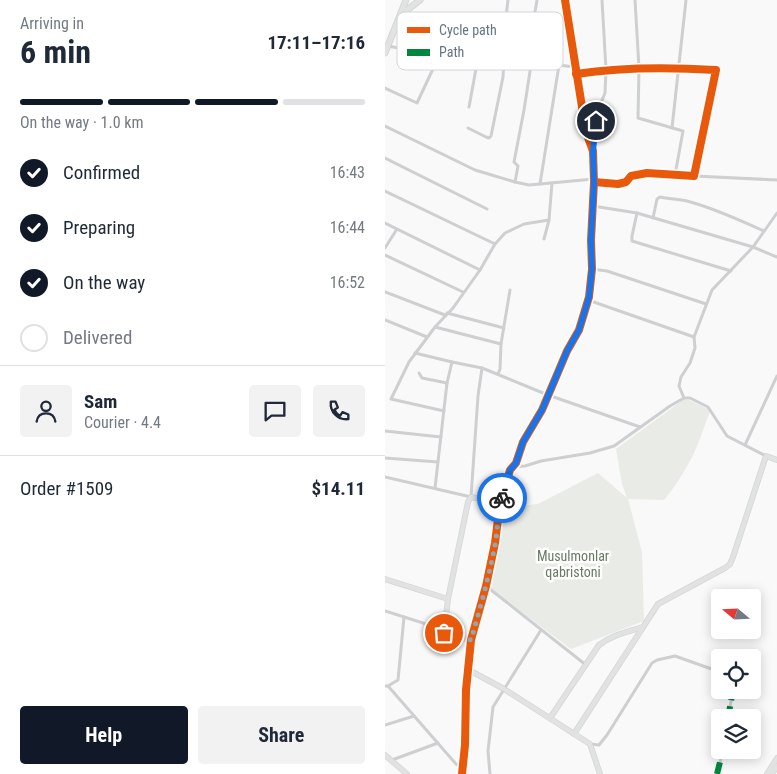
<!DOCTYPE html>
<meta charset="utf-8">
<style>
body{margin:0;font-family:"Roboto Condensed",sans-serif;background:#f2f2f3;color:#1f2937;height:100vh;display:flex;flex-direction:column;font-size:19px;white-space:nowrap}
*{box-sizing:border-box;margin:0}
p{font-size:16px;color:#747a83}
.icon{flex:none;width:28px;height:28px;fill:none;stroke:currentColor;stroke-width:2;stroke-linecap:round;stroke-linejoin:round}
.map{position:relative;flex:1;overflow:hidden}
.details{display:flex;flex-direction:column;background:#fff;width:385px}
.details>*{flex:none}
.needle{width:32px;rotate:289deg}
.fabs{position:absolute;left:326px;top:589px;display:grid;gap:10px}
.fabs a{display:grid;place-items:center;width:50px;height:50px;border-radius:5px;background:#fff;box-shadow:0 2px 12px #0003;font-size:25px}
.pin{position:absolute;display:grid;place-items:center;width:42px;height:42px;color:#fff;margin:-21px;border:2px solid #fff;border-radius:50%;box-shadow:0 1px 5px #0007}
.courier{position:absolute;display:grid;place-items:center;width:50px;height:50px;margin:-25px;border:4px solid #1a73e8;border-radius:50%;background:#fff;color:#222;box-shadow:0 1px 6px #0007}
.overview em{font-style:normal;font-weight:700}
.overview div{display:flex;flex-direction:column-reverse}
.overview{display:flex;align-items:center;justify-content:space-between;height:85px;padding:0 20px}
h1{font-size:32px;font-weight:700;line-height:38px}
.bar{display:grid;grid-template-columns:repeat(4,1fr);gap:8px 5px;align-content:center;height:60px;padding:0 20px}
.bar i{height:6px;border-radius:4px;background:#e0e1e3}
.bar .active{background:#111827}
.bar p{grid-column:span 4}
.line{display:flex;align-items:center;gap:12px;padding:0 20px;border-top:1px solid #e0e1e3}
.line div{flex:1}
.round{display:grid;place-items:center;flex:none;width:52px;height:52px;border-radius:5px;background:#f2f2f3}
ol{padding:0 20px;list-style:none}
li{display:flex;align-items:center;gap:15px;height:55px}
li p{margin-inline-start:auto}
li .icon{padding:5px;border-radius:50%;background:#111827;color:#fff;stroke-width:4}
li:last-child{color:#747a83}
li i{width:28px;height:28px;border:2px solid #e0e1e3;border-radius:50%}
.button{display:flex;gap:10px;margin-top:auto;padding:10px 20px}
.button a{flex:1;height:58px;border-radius:5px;background:#111827;color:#fff;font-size:20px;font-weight:700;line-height:58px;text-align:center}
.button a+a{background:#f2f2f3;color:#1f2937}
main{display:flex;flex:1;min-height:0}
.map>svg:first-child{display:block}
</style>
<main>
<section class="details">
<div class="overview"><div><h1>6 min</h1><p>Arriving in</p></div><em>17:11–17:16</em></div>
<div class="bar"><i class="active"></i><i class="active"></i><i class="active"></i><i></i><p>On the way · 1.0 km</p></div>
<ol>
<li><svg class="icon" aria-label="check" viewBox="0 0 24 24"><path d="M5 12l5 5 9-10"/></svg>Confirmed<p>16:43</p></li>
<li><svg class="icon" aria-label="check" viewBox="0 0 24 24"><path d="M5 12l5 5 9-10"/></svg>Preparing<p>16:44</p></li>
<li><svg class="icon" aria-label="check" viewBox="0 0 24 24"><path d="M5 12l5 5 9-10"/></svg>On the way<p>16:52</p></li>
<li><i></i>Delivered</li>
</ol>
<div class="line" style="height:90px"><a class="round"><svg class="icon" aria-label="person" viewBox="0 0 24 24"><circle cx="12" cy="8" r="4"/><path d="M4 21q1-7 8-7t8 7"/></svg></a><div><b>Sam</b><p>Courier · 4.4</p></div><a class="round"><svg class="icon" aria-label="chat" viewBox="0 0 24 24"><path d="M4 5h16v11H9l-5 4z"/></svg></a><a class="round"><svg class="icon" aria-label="phone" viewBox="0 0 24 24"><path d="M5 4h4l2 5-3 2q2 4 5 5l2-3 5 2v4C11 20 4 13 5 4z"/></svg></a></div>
<div class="line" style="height:65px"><div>Order #1509</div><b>$14.11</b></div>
<div class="button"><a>Help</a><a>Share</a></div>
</section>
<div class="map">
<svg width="392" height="774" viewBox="0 0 392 774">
<rect width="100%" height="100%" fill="#f9f9f9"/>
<path fill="#e8ebe6" d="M298,400H304L323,409L325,412C320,423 317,434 312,446C307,460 289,489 279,500L243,499L257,552L259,621L186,649L103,587L115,529L125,507L153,504L213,473L242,498L237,484L231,449Z"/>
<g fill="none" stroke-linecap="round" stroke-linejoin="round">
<defs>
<g id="secondary">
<path d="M0,579L63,599"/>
<path d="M86,640L59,633L63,599L83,502L86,497L115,503"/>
<path d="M84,670L119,689L205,744L215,774"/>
<path d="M165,718L214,645C227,635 242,632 258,627"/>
<path d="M189,734L273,604L340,568L345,564L348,557L381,456L392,460"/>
<path d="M0,755L22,774"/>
<path d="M77,774L80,745L81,690L86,640L101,586L110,543L115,503L125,470L131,463L138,442L157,410L182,351L194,330L204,297L207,269L206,240L209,182L208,151L201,132L180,0"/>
<path d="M382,774L392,758"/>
<path d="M387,774L392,766"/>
</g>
<g id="primary">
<path d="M16,15L35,0"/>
<path d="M0,53L21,0"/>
</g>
</defs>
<use href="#secondary" stroke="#d5d6d7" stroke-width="6"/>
<use href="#primary" stroke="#d5d6d7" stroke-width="7"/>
<g stroke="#cecfd0" stroke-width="3">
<path d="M250,0L254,68L253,118L298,131L290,175"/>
<path d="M3,46L54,56L140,61L190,67"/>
<path d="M116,60L123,0"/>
<path d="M191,74C238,67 284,67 331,70L309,176L262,173L246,176L241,182L233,184L209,182"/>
<path d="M0,88L32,103L54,56"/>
<path d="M84,107L93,58"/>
<path d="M0,126L90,170L130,182L144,185L209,179"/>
<path d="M83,128L101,137L104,138L106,136L118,77L119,60"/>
<path d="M287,128L301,0"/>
<path d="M208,148L211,121L215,105L220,93L221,70L217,0"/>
<path d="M0,158L102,209"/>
<path d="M309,176L392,180"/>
<path d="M130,182L133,166L129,162L139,110L146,65C142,44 149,20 152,0"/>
<path d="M155,184L174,65"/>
<path d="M0,191L110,244"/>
<path d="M208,206L252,213L368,247L392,257"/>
<path d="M252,213L247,236V241L346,271"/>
<path d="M268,218L272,199L275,197C284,199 293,199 302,201C329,208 354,220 379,231"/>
<path d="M0,223L95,270"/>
<path d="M159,239L164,220"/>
<path d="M0,248L12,229"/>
<path d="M0,255L78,292"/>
<path d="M207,269L222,271L321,304"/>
<path d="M0,292L60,315"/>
<path d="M203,300L309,337"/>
<path d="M62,313L119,328"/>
<path d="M0,320L42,337"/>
<path d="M50,327L116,344"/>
<path d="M30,353L67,362"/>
<path d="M34,373L37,378L62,383"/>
<path d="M113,374L115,369L116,344L125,290"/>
<path d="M299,398L294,386L296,377L305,363L310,348L309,337L327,290L368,247L392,213"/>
<path d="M59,411L6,399L24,362L50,327L68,308L95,270L110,244L120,233L139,224L164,220L167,183"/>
<path d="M0,431L56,437"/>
<path d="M360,445L392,376"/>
<path d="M0,458L53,462"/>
<path d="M127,467L140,466L156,461L205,453L229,446L285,406L299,398H305L323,407L342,436L381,456"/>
<path d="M0,477L86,497L93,396L97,368"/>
<path d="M50,488L62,383L67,362L97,368L163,395L255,427"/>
<path d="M101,586L201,665"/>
<path d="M0,611L38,623L59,633"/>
<path d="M0,686H3L71,764L77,768"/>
<path d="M3,686L13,680L19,617"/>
<path d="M343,718L348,690"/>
<path d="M0,725L29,716"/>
<path d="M205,744L214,745L222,735L267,663L272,660L290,656L335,672"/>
<path d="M7,760L53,743"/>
<path d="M105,774L103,751L108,707L156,630"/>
<path d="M332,774L338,750"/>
</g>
<use href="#secondary" stroke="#e1e2e2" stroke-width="4.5"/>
<use href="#primary" stroke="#e1e2e2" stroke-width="5"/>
<g stroke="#00873e" stroke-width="6" stroke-dasharray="12 6" stroke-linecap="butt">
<path d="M343,718L348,690"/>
<path d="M332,774L338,750"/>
</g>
<defs>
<g id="cycleway">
<path d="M191,74C237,67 283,67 331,70L309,176L262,173L246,176L241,182L233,184L209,182"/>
<path d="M77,774L80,745L81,690L86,640L101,586L110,543L115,503L125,470L131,463L138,442L157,410L182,351L194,330L204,297L207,269L206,240L209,182L208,151L201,132L180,0"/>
</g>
</defs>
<use href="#cycleway" stroke="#fff" stroke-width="11"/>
<use href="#cycleway" stroke="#e8590c" stroke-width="8"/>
</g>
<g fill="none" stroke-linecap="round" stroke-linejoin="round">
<path stroke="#99a4ac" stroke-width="5" stroke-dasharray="0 9" d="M59,633L86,640C95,609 104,577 110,545C113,530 112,514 117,498"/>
<path stroke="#1a73e8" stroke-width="6" d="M117,498L125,470L131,463L138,442L157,410L182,351L194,330L204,297L207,269L206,240L209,182L208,151L211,121"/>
</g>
<g text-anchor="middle" stroke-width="5" stroke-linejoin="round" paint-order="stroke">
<g font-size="14" fill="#687a64" stroke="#fff">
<text x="188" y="561">Musulmonlar<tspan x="188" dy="16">qabristoni</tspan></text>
</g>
</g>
<rect x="12" y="12" width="166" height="58" rx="8" fill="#fff" stroke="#d1d6da" stroke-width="1"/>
<rect x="22" y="27" width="23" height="6" fill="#e8590c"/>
<rect x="22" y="49" width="23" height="7" fill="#00873e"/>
<g font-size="14" fill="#657683">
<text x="54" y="35">Cycle path</text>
<text x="54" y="57">Path</text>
</g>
</svg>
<div class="fabs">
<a><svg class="needle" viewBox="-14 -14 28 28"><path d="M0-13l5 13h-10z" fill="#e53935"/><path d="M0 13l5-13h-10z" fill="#747a83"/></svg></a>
<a><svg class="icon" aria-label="locate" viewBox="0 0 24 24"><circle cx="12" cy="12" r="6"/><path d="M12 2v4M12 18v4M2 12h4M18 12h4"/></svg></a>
<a><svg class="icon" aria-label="layers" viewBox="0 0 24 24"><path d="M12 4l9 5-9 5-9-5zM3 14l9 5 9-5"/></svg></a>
</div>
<div class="pin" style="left:59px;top:633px;background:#ea580c"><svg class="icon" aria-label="bag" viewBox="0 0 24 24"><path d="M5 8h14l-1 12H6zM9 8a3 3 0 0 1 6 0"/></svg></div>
<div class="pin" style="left:211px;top:121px;background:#1f2937"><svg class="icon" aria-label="home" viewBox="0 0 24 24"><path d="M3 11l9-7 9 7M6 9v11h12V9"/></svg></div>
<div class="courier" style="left:117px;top:498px"><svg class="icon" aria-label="bike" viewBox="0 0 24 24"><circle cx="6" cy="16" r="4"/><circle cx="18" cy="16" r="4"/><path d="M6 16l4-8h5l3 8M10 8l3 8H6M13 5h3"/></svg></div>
</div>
</main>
